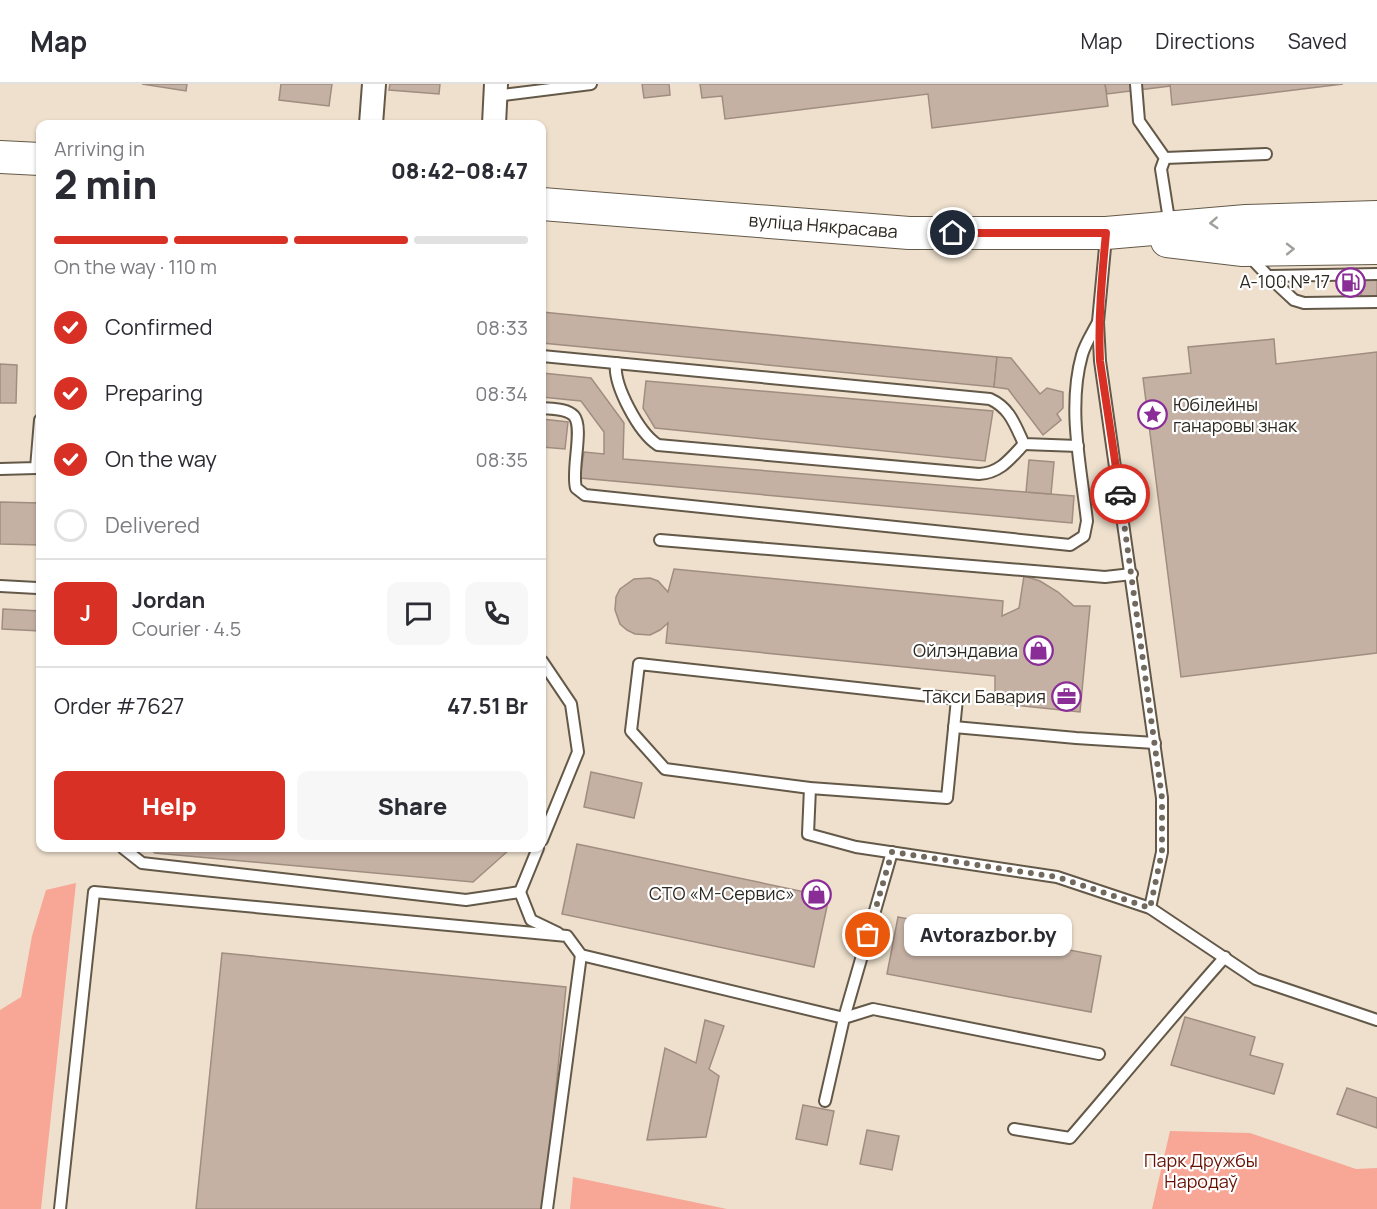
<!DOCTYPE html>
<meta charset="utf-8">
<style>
body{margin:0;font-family:Manrope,sans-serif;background:#f7f7f7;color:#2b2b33;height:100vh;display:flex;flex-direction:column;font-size:22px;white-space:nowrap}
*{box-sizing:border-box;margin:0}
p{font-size:20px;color:#7c7c81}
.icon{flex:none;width:33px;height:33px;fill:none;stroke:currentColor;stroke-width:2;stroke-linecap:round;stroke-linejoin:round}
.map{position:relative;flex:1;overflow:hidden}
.side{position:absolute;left:36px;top:36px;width:510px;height:732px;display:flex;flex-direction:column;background:#fff;border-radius:12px;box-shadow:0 2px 4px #0004}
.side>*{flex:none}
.pin{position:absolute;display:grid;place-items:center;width:51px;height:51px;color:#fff;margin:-26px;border:3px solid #fff;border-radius:50%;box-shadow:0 2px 6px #0007}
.courier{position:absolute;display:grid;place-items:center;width:60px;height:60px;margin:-30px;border:4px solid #d93025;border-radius:50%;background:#fff;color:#222;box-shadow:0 2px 8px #0007}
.bubble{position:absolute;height:42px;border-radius:12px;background:#fff;box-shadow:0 2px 4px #0004;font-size:20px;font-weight:800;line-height:42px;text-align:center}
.overview em{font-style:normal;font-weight:800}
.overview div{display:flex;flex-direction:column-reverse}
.overview{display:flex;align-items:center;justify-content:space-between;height:102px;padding:0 18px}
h1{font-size:39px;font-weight:800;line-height:45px}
.bar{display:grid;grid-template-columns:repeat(4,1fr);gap:9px 6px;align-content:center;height:72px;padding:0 18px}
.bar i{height:8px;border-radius:4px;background:#e1e1e2}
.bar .selected{background:#d93025}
.bar p{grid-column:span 4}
.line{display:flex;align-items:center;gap:15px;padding:0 18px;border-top:2px solid #e1e1e2}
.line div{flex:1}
.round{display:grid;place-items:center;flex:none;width:63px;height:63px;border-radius:12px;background:#f7f7f7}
ol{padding:0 18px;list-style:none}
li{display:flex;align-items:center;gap:18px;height:66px}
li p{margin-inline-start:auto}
li .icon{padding:6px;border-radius:50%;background:#d93025;color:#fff;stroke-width:4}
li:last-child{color:#7c7c81}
li i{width:33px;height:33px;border:3px solid #e1e1e2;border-radius:50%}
.cta{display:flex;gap:12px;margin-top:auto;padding:12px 18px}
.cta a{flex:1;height:69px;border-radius:12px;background:#d93025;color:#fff;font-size:24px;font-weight:800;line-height:69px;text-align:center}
.cta a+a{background:#f7f7f7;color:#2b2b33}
header{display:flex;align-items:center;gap:36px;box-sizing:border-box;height:84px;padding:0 30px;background:#fff;border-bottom:2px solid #e1e1e2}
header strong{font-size:28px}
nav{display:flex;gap:33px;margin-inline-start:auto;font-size:21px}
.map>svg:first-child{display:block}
</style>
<header>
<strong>Map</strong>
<nav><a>Map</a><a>Directions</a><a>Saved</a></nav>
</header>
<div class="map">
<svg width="1377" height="1125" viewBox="0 0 1377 1125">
<rect width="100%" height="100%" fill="#eee0cd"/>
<g fill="#f8a696">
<path d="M76,799L41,1125H0V926L21,913L32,852L46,806Z"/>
<path d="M1170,1047L1250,1049L1356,1085L1377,1084V1125H1152Z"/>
<path d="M573,1093L727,1125H570Z"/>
</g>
<g fill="#c5b1a4" stroke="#a08d80" stroke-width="1.5">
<path d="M142,0H187L186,7Z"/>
<path d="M281,0H332L329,22L279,16Z"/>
<path d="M390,0H440L439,10L389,6Z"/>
<path d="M642,0H669L670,11L644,14Z"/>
<path d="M700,0H1105L1108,22L932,44L928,10L725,35L722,12L702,14Z"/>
<path d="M1105,0H1170V2L1107,10Z"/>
<path d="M1170,0H1343L1172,21Z"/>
<path d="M1377,185V212L1361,213L1360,186Z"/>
<path d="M542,228L997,273L994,303L542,259Z"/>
<path d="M1274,255L1276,280L1377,268V569L1181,593L1143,294L1191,289L1188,263Z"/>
<path d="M997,273L1011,274L1040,310L1047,304L1063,308V324L1057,330L1061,336L1043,351L1008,305L994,303Z"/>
<path d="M0,280L17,281L16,319H0Z"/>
<path d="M542,289L591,294L624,339L623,375L1074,412L1072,439L580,394L584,368L604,370V348L581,317L542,313Z"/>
<path d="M646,297L993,327L985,377L655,344L643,324Z"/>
<path d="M542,335L568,338L565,365L542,363Z"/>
<path d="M1029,376L1054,378L1051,410L1026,408Z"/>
<path d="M0,418L40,419V461L0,460Z"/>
<path d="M674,485L1003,517L1002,532L1019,524L1024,492L1040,497L1058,508L1074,522H1090L1080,628L995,619V592L666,559L668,539L660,546L650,551L635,550L627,546L620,540L615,526L616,513L620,505L634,495L650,494L658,497L668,508Z"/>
<path d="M3,525L40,527V547L2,545Z"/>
<path d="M591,688L642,699L634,734L584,723Z"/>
<path d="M577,760L829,813L814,883L562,830Z"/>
<path d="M149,764H509V766L473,798L155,769Z"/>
<path d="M898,833L1101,872L1091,928L887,890Z"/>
<path d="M222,869L566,903L544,1125H196Z"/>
<path d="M1185,933L1255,953L1250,971L1283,980L1274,1010L1171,981Z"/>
<path d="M705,936L724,942L709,985L719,992L706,1053L647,1056L665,964L696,979Z"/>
<path d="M1347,1004L1377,1014V1044L1337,1030Z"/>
<path d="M803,1021L834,1027L827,1061L796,1055Z"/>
<path d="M867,1046L899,1052L892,1086L860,1080Z"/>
</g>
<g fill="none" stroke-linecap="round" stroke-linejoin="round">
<defs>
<g id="service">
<path d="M1136,0L1139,37L1165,74L1161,85L1170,142"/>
<path d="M495,12L591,0"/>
<path d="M1165,74L1266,70"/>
<path d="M1106,153L1098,238L1100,277L1162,714V768L1150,824"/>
<path d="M1250,173L1268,192L1377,190"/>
<path d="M1268,192L1294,216L1304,219L1377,218"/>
<path d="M542,272L990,315C1010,324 1015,341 1024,360L1078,362"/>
<path d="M616,279C613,301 639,349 658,361L979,390C1000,389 1010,375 1024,360"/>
<path d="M542,324C551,325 567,324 574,332C584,344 571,386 576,404L585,411L1070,461L1084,452L1087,437C1081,383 1067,324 1082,271C1085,260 1093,248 1098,238"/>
<path d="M0,385L36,384L40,336"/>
<path d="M660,456L1105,493L1132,490"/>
<path d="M0,502L37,504"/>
<path d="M542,577L571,620L578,668L542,756"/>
<path d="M639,580L957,615L947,714L810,704L665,685L631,647Z"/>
<path d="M954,643L1076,654L1155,659"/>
<path d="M810,704L808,750L856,763L1057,793L1150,824L1256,895L1377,936"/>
<path d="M123,764L142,779L466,816L520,808"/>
<path d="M538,764L520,808L531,836L558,849"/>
<path d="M825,1017L844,934L873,925L1099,970"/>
<path d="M1014,1045L1070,1054C1122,994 1172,932 1225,873"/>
<path d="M60,1125L94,808L567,852L581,871L844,934L892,768"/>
<path d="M547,1125L581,871"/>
</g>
<g id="minor">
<path d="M371,40L374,0"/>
<path d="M494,40L496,0"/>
</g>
<g id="secondary">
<path d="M0,73L40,75"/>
<path id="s1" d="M542,120L909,149H1106L1246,137L1377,133"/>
<path d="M1167,157L1243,166L1377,164"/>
</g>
</defs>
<use href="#service" stroke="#645948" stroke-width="14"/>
<use href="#minor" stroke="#645948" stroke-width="26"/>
<use href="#secondary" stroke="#645948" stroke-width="34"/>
<use href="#service" stroke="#fff" stroke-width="10"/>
<use href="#minor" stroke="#fff" stroke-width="22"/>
<use href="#secondary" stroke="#fff" stroke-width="32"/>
</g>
<defs><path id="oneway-chevron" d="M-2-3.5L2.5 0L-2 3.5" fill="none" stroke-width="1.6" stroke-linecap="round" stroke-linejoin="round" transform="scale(1.5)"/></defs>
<g stroke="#a09f9b">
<use href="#oneway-chevron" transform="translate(1214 139) rotate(176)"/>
<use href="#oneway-chevron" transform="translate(1290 165) rotate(-1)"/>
</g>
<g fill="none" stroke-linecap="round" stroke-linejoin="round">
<path stroke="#71695d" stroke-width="6" stroke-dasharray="0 10.8" d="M868,851L892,768L1057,793L1150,824L1162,768V714L1120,410"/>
<path stroke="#d93025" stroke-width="8" d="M953,149H1106C1102,192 1098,234 1100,277L1120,410"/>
</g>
<defs>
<symbol id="fuel-ring" viewBox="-11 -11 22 22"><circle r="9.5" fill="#fff" stroke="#8a2d97" stroke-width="1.5"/><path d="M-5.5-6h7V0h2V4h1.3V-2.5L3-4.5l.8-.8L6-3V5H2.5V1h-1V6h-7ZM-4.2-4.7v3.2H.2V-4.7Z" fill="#8a2d97"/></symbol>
<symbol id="sight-ring" viewBox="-11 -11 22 22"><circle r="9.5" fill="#fff" stroke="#8a2d97" stroke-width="1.5"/><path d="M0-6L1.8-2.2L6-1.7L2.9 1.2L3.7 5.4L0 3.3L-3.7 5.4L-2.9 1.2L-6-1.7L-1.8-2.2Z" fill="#8a2d97"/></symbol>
<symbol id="shop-ring" viewBox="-11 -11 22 22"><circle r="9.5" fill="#fff" stroke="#8a2d97" stroke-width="1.5"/><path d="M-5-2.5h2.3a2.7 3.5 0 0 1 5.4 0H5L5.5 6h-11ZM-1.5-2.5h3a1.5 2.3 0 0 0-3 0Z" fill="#8a2d97"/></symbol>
<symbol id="office-ring" viewBox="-11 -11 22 22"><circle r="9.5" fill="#fff" stroke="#8a2d97" stroke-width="1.5"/><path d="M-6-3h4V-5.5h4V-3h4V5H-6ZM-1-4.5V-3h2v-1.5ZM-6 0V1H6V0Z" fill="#8a2d97"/></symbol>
</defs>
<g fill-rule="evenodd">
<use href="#fuel-ring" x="1334" y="182" width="33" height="33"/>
<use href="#sight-ring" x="1136" y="314" width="33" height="33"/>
<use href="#shop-ring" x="1022" y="550" width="33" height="33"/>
<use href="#office-ring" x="1050" y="596" width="33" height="33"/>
<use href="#shop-ring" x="800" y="794" width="33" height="33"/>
</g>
<g text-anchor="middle" stroke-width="4.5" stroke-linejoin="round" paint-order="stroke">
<g font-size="18" fill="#2d2921" stroke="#fff">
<text dy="6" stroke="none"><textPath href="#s1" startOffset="282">вуліца Някрасава</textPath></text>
</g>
<g font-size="18" fill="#2d2921" stroke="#fff" text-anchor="end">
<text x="1330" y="204">А-100 № 17</text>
<text x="1173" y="327" text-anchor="start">Юбілейны<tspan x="1173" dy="21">ганаровы знак</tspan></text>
<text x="1018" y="573">Ойлэндавиа</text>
<text x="1046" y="619">Такси Бавария</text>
<text x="795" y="816">СТО «М-Сервис»</text>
</g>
<g font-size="18" fill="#671104" stroke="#fff">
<text x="1201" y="1083">Парк Дружбы<tspan x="1201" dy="21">Народаў</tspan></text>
</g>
</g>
</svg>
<div class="pin" style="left:868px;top:851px;background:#ea580c"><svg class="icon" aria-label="bag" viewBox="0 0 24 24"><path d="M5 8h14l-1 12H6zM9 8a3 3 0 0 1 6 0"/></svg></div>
<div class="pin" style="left:953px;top:149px;background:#1f2937"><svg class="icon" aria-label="home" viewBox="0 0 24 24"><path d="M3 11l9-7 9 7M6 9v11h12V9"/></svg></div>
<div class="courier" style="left:1120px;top:410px"><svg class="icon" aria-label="car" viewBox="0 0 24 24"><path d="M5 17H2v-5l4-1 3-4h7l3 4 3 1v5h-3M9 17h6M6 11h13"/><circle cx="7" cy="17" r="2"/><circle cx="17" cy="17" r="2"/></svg></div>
<div class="bubble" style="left:904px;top:830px;width:168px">Avtorazbor.by</div>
<section class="side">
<div class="overview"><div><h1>2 min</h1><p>Arriving in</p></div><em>08:42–08:47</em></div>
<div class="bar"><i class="selected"></i><i class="selected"></i><i class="selected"></i><i></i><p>On the way · 110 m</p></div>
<ol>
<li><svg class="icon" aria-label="check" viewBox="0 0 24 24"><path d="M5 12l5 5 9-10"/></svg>Confirmed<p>08:33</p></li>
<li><svg class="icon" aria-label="check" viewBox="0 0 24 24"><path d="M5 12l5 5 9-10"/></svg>Preparing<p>08:34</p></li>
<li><svg class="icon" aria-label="check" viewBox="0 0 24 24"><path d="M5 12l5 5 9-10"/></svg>On the way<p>08:35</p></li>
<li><i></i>Delivered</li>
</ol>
<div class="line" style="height:108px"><b class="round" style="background:#d93025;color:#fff">J</b><div><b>Jordan</b><p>Courier · 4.5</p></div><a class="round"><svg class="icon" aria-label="chat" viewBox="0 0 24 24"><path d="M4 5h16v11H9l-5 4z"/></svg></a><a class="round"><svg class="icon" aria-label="phone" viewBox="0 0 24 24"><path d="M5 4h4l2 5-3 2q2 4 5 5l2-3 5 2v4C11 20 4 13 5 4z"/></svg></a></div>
<div class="line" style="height:78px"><div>Order #7627</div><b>47.51 Br</b></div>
<div class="cta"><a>Help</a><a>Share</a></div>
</section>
</div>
